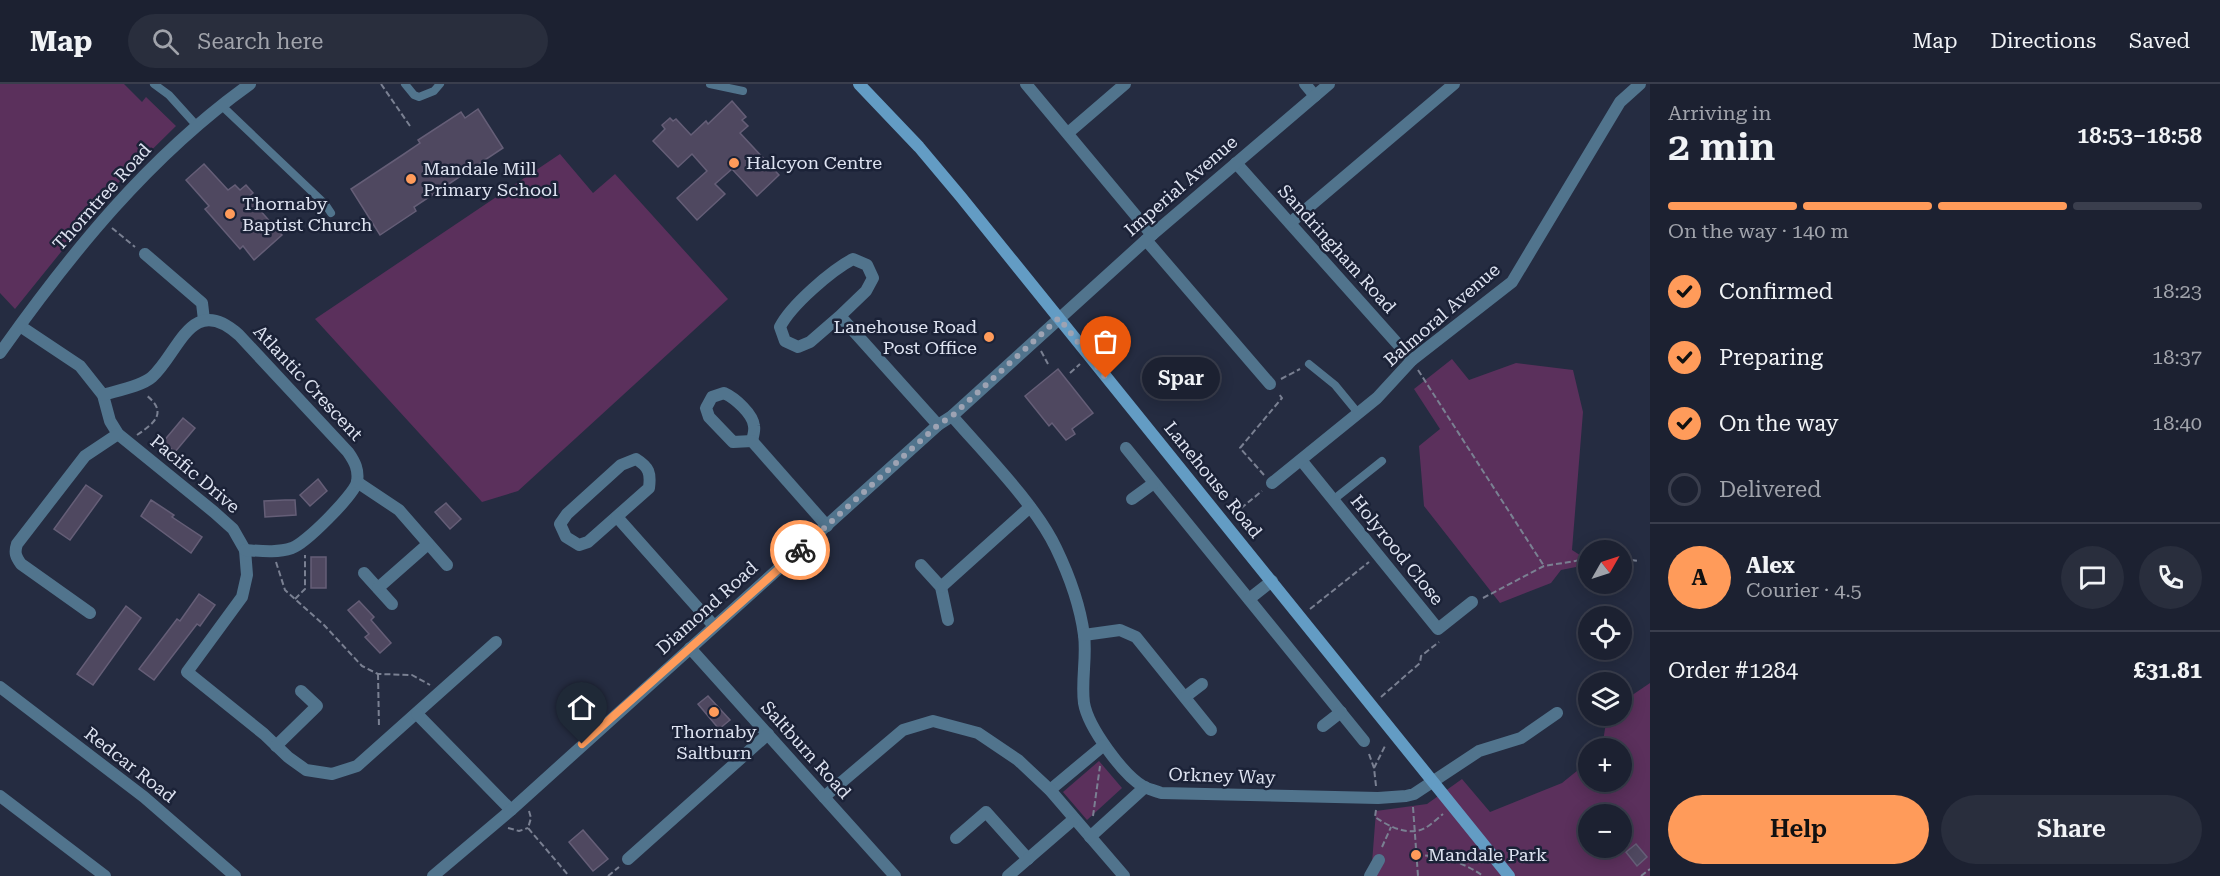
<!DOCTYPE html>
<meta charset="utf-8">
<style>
body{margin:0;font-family:"Roboto Serif",serif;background:#292e3d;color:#f1f3f6;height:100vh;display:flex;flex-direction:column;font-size:22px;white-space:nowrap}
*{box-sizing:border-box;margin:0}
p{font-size:20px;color:#a0a3ab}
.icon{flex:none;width:33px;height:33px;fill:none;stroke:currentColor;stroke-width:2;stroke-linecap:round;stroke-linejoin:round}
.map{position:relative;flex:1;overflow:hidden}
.side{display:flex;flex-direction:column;background:#1c2131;width:570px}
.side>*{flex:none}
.needle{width:39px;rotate:51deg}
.buttons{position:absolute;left:1578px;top:456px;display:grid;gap:12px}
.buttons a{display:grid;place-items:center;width:54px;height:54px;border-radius:50%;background:#1c2131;box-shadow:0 3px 15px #0003,0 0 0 2px #3a3e4d;font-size:30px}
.pin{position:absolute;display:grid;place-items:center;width:51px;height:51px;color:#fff;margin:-62px -26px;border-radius:50% 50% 50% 0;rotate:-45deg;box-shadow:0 0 6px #0007}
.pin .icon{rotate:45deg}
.courier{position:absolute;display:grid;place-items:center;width:60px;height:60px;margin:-30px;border:4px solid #ff9b5a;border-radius:50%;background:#fff;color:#222;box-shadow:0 2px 8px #0007}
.bubble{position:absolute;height:42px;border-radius:21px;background:#1c2131;box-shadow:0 3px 15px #0003,0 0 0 2px #3a3e4d;font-size:20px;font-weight:600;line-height:42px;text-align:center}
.summary em{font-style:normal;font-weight:600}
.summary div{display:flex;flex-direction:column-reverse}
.summary{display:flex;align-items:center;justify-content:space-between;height:102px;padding:0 18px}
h1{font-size:39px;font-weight:600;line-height:45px}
.bar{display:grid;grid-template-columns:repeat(4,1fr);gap:9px 6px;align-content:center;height:72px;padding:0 18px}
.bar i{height:8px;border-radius:4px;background:#3a3e4d}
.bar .on{background:#ff9b5a}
.bar p{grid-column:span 4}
.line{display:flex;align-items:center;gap:15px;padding:0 18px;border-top:2px solid #3a3e4d}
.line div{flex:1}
.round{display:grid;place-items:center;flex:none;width:63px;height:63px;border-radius:32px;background:#292e3d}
ol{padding:0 18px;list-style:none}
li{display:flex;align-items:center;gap:18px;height:66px}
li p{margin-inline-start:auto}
li .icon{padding:6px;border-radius:50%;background:#ff9b5a;color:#111;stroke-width:4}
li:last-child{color:#a0a3ab}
li i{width:33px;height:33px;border:3px solid #3a3e4d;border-radius:50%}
.button{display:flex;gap:12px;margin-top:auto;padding:12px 18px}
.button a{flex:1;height:69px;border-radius:36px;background:#ff9b5a;color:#111;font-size:24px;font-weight:600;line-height:69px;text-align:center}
.button a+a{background:#292e3d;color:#f1f3f6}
header{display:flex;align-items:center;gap:36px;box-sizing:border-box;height:84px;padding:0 30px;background:#1c2131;border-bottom:2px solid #3a3e4d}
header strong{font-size:28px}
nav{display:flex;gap:33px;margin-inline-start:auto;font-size:21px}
.search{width:420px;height:54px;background:#292e3d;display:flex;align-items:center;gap:15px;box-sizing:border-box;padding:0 21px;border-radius:33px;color:#a0a3ab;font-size:22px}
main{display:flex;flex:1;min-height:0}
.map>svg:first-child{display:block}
</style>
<header>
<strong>Map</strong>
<div class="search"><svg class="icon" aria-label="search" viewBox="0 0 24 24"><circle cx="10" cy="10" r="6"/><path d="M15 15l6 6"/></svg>Search here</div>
<nav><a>Map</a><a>Directions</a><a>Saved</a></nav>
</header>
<main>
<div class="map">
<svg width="1650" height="792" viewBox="0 0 1650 792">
<rect width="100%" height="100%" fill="#252c41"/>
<g fill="#5b305c" fill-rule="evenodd">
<path d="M0,0H124L142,18L146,13L176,42L111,106L15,225L0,209Z"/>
<path d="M560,70L593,109L615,90L728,215L518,407L482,418L315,235Z"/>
<path d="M1452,275L1469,296L1516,279L1573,286L1583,328L1572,466L1586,475V481L1561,486L1551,499L1500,519L1424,422L1419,362L1440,345L1414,305Z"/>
<path d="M1650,599V792H1371L1376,727L1427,720L1462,695L1490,728L1562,699L1588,678V698H1622V664H1602L1607,632H1622V618ZM1588,730H1622V764H1588Z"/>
<path d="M1099,677L1122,704L1087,736L1063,708Z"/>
</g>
<g fill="#4f4860" stroke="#655e77" stroke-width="1.5">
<path d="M732,17L746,33L742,36L748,42L740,49L779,91L757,112L732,85L715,100L725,110L697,136L677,114L707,87L692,70L678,83L653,57L665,45L662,41L670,34L673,37L676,35L691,51L706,37L708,40Z"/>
<path d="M478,25L503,64L414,123L416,127L380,151L351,105L404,70L420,59L418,56L461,28L465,34Z"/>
<path d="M204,80L228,106L235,101L240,106L246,101L253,109L248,113L282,151L254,176L243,162L240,165L205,125L209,122L186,96Z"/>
<path d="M1058,285L1093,329L1072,345L1075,350L1066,356L1052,339L1049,342L1025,312Z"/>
<path d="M183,334L195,344L175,368L163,358Z"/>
<path d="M318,395L327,407L310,422L300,411Z"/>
<path d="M86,401L102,412L70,456L54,445Z"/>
<path d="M151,416L174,431L172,433L202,453L191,469L141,432Z"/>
<path d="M285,416H295L296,431L265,433L264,417Z"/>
<path d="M446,419L461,435L450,445L435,428Z"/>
<rect x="311" y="473" width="15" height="31"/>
<path d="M199,510L215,521L200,542L197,540L154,596L139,585L177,535L180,537Z"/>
<path d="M359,517L374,533L371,536L391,559L380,569L365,553L369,550L348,526Z"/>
<path d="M126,522L141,534L93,601L77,590Z"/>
<path d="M708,612L730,636L719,645L698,620Z"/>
<path d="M583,746L608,775L593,787L569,758Z"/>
<path d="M1636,760L1647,773L1637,782L1626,768Z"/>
</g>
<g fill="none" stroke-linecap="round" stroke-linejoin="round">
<g stroke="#7a8092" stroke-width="2" stroke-dasharray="6 3" stroke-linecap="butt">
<path d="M381,0L410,42"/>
<path d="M112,144L135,163"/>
<path d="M1041,267L1048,280"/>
<path d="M1418,286L1544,482"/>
<path d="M1070,289L1080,280"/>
<path d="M1281,295L1300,285"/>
<path d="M137,351C155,339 168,328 146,311"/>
<path d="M1264,391L1240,364L1282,314L1278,309"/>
<path d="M1234,430L1262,407"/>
<path d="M1622,475L1638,477"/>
<path d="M276,478L285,506L324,541L362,582L378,590L412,591L430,601"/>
<path d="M1483,514L1544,482L1588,475"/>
<path d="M295,515L305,505V471"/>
<path d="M1310,525L1369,478"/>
<path d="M378,590L379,644"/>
<path d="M1381,613L1420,579L1421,572L1439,558"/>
<path d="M1369,670L1374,684"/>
<path d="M1376,702L1374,684L1386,660"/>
<path d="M1413,723L1418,792"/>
<path d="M1376,726L1375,733C1388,742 1409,753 1425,744C1431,741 1438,734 1443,730"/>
<path d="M529,727L531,734L528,744L569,792"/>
<path d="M1093,732L1100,682"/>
<path d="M508,744L519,747L528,744"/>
<path d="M1382,763L1391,743"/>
<path d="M1416,771C1441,772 1462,777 1483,792"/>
<path d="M608,792L619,783"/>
<path d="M1641,792L1650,785"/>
</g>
<g stroke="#51748d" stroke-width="8">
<path d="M154,0L169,11L197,42"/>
<path d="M405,0L414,11L419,13L434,7L440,0"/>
<path d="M710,0L743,7"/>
<path d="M222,22L325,120L331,129"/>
<path d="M1309,280L1335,301L1358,329"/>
<path d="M1333,416L1382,377"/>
</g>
<g stroke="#51748d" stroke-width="12">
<path d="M1026,0L1152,151"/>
<path d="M1305,0L1315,12"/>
<path d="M1068,49L1125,0"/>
<path d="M1236,79L1412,276"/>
<path d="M1290,139L1454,0"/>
<path d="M1146,156L1270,300"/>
<path d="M145,170L202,219L204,236"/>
<path d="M840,232L810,258L798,263L785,257L780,243C791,221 832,186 853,175L867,181L873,194L866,207L840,232L938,341"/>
<path d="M20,242L80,282L103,311L110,337L118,350L214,428L233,445L245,466L247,491L242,513L187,588L264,650L288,673L306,686L332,690L357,682L496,558"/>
<path d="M0,269C71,169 149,72 250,0"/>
<path d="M724,309C735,314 753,330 754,342C755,347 753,352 752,357L733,358L709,333L706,324L712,313Z"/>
<path d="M103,311C116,307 142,302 152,293C179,269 191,208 239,251L348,368C355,378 359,386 357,398C354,411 305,460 292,464C277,469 261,467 245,466"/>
<path d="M952,332C985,370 1035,420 1056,464C1069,491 1080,521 1084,551C1087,573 1081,597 1084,619C1088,643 1123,691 1144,703C1149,705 1156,707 1161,709L1378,714L1406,712L1414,710L1479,667L1521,654L1557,629"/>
<path d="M752,357L827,442"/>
<path d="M1126,364L1364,657"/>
<path d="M636,375C649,383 651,389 649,404L588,458L579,461L566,453L560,440L567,430L621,381Z"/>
<path d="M1301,376L1438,545L1472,518"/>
<path d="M357,398L399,426L447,481"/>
<path d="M1272,399L1377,314L1412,276L1512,198L1620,18L1640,0"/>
<path d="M1132,415L1154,399"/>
<path d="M617,433L714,542"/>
<path d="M921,481L941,503L948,536"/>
<path d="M364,489L392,520"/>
<path d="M941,503L1030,423"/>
<path d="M378,504L428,460"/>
<path d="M1249,515L1272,497"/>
<path d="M90,529L21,480C16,473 14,469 17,460L85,372L118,350"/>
<path d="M1084,551L1120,546L1136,553L1211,646"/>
<path d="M690,564L895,792"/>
<path d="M0,603L144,713L235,792"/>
<path d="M1185,613L1202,600"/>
<path d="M417,630L511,726"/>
<path d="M1323,642L1341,628"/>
<path d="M276,662L317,622L301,607"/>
<path d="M1050,706L1104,661"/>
<path d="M0,712L105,792"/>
<path d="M824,713L903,646L933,637L978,649L1018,676L1050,706L1124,792"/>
<path d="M1090,753L1145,703"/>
<path d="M956,754L986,728L1028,775"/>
<path d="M628,775L768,650"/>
<path d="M433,792L511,726L938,341L952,332L1146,156L1329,0"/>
<path d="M1008,792L1074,735"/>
<path d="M1370,792L1379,776"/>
</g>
<path stroke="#639cc4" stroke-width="12" d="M859,0L919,63L961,113L1509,792"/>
</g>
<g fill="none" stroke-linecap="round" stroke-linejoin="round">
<path stroke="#9da3b3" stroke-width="6" stroke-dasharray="0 10.8" d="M800,466L938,341L952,332L1059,234L1106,294"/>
<path stroke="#ff9b5a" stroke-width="8" d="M582,660L800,466"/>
</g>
<g fill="#ff9b5a" stroke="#1b2237" stroke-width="2">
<circle cx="734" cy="79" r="6"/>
<circle cx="411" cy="95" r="6"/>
<circle cx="230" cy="130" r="6"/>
<circle cx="989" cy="253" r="6"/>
<circle cx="714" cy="628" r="6"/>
<circle cx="1416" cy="771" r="6"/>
</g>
<g text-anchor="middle" stroke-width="5" stroke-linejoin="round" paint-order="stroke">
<g font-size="18" fill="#dee3f1" stroke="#1b2237" text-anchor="start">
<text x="746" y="85">Halcyon Centre</text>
<text x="423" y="91">Mandale Mill<tspan x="423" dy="21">Primary School</tspan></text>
<text x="242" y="126">Thornaby<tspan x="242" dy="21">Baptist Church</tspan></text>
<text x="977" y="249" text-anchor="end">Lanehouse Road<tspan x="977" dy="21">Post Office</tspan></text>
<text x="714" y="654" text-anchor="middle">Thornaby<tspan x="714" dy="21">Saltburn</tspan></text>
<text x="1428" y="777">Mandale Park</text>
</g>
<g font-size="18" fill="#dee3f1" stroke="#1b2237">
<text transform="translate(1181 102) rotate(-41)" y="6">Imperial Avenue</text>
<text transform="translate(102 113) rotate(-48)" y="6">Thorntree Road</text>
<text transform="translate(1337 165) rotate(48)" y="6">Sandringham Road</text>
<text transform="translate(1442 231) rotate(-41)" y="6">Balmoral Avenue</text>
<text transform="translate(308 299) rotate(47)" y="6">Atlantic Crescent</text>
<text transform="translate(195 390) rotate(40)" y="6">Pacific Drive</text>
<text transform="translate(1213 396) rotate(51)" y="6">Lanehouse Road</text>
<text transform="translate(1397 466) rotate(51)" y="6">Holyrood Close</text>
<text transform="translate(707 524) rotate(-42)" y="6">Diamond Road</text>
<text transform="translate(806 666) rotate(48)" y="6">Saltburn Road</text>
<text transform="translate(130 681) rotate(38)" y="6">Redcar Road</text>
<text transform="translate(1222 692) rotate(2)" y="6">Orkney Way</text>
</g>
</g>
</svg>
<div class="buttons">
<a><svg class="needle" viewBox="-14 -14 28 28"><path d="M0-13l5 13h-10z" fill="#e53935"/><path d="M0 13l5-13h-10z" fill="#a0a3ab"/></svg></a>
<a><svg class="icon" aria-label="locate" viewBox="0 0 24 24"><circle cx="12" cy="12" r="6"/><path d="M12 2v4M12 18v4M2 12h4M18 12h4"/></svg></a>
<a><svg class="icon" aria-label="layers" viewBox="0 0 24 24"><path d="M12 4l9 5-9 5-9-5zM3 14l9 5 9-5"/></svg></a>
<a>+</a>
<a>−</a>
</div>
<div class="pin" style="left:1106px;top:294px;background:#ea580c"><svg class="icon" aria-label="bag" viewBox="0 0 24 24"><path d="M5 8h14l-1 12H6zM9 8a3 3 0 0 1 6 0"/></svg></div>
<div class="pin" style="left:582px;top:660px;background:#1f2937"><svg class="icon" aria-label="home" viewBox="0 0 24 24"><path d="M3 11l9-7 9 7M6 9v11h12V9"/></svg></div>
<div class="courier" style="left:800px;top:466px"><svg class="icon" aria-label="bike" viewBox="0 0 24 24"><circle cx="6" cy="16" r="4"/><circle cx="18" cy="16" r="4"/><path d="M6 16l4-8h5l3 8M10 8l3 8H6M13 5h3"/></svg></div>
<div class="bubble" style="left:1142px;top:273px;width:78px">Spar</div>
</div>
<section class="side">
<div class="summary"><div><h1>2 min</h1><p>Arriving in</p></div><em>18:53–18:58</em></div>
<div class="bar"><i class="on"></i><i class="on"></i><i class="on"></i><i></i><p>On the way · 140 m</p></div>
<ol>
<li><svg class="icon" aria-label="check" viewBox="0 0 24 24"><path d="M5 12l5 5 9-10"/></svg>Confirmed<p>18:23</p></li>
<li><svg class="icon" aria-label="check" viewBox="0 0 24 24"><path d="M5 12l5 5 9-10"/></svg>Preparing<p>18:37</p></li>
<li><svg class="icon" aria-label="check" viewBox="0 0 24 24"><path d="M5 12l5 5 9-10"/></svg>On the way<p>18:40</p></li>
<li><i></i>Delivered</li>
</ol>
<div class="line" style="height:108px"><b class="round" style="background:#ff9b5a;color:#111">A</b><div><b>Alex</b><p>Courier · 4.5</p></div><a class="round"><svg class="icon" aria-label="chat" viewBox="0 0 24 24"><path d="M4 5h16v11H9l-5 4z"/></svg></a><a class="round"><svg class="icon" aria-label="phone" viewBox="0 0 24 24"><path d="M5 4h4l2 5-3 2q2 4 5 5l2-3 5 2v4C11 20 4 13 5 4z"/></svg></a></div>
<div class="line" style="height:78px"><div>Order #1284</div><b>£31.81</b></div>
<div class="button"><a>Help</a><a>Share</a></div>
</section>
</main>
